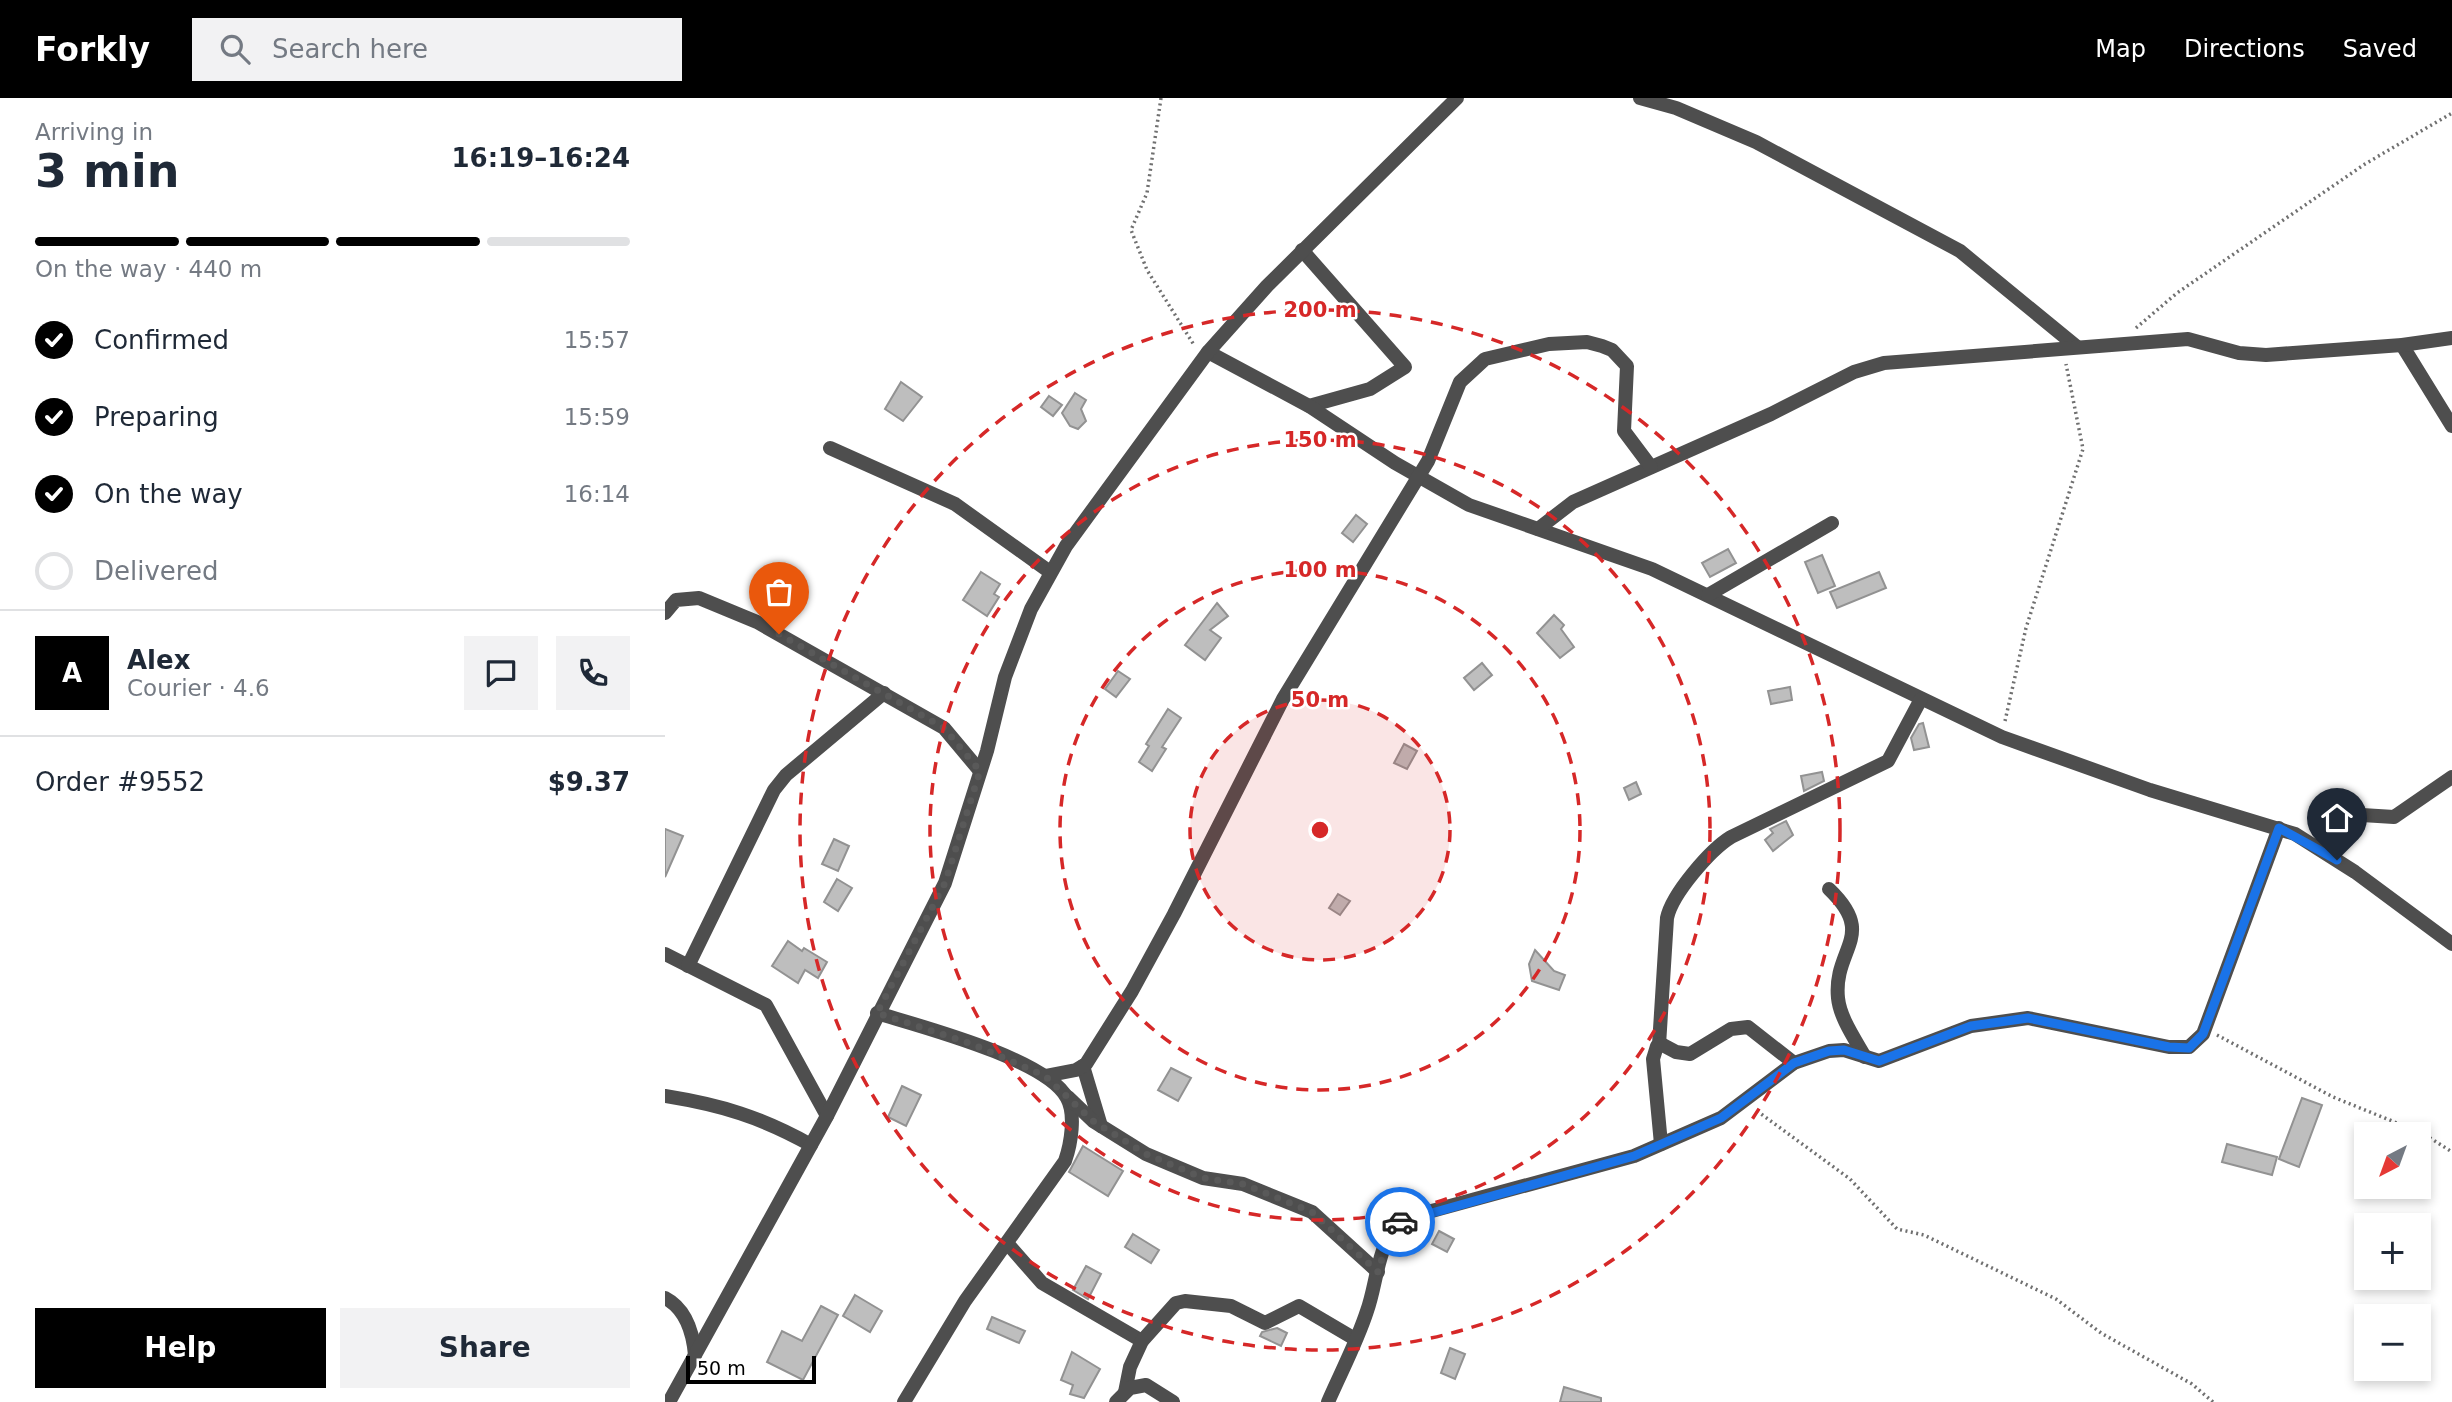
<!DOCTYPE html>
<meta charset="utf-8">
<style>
body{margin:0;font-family:"DejaVu Sans",sans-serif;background:#f2f2f3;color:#1f2937;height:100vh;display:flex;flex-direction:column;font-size:26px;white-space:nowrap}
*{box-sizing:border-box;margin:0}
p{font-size:23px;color:#747a83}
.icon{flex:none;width:38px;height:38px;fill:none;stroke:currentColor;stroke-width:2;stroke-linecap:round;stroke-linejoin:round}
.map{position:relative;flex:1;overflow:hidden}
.details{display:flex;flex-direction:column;background:#fff;width:665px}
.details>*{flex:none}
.needle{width:46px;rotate:221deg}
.fabs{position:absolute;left:1689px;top:1024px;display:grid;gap:14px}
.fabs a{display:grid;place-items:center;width:77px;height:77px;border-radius:0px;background:#fff;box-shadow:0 4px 10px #0003;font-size:35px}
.scale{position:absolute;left:21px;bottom:18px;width:130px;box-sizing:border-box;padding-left:7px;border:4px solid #000;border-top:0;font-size:19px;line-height:24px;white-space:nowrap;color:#000;-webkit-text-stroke:5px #fff;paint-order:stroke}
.pin{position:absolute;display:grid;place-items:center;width:60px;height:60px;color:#fff;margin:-72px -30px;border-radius:50% 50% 50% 0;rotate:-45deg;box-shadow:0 0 7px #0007}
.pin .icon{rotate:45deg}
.courier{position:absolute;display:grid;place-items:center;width:70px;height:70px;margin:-35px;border:5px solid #1a73e8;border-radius:50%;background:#fff;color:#222;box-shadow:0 2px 9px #0007}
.head em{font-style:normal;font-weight:600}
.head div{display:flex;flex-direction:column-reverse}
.head{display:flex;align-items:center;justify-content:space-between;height:119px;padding:0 35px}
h1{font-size:46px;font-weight:600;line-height:52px}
.bar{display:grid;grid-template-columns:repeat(4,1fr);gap:10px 7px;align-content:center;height:84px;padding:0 35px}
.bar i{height:9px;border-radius:5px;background:#e0e1e3}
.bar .selected{background:#000}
.bar p{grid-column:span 4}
.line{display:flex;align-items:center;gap:18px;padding:0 35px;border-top:2px solid #e0e1e3}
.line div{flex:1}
.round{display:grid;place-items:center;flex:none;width:74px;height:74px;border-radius:0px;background:#f2f2f3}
ol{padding:0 35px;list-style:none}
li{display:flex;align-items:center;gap:21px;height:77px}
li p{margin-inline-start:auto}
li .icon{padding:7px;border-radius:50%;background:#000;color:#fff;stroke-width:4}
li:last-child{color:#747a83}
li i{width:38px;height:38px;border:4px solid #e0e1e3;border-radius:50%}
.cta{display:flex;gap:14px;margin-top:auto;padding:14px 35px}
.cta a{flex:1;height:80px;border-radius:0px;background:#000;color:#fff;font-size:28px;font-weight:600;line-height:80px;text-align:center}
.cta a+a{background:#f2f2f3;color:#1f2937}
header{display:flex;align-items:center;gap:42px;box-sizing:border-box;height:98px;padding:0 35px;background:#000;color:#fff}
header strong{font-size:33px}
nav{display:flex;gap:38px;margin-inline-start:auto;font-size:24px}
.search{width:490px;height:63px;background:#f2f2f3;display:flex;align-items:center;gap:18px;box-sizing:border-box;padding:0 24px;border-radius:0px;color:#747a83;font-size:26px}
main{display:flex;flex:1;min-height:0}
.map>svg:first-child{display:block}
</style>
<header>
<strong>Forkly</strong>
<div class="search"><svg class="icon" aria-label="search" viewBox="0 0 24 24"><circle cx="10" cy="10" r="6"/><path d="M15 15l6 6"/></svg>Search here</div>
<nav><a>Map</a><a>Directions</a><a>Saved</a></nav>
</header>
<main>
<section class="details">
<div class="head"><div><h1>3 min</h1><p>Arriving in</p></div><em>16:19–16:24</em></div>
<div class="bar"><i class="selected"></i><i class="selected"></i><i class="selected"></i><i></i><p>On the way · 440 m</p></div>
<ol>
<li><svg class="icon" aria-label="check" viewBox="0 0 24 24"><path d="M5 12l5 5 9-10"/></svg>Confirmed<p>15:57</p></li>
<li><svg class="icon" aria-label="check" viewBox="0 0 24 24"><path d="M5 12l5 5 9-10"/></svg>Preparing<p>15:59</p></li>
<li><svg class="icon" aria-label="check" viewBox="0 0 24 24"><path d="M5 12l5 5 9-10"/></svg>On the way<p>16:14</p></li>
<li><i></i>Delivered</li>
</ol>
<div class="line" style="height:126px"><b class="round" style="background:#000;color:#fff">A</b><div><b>Alex</b><p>Courier · 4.6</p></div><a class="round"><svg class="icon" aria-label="chat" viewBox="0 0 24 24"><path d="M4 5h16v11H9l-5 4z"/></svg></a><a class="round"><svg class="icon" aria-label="phone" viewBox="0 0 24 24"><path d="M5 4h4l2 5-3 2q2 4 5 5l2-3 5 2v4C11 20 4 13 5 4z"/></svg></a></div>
<div class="line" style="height:91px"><div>Order #9552</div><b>$9.37</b></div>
<div class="cta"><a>Help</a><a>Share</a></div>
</section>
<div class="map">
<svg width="1787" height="1304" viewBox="0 0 1787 1304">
<rect width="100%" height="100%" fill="#fff"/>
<g fill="#bebebe" stroke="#929292" stroke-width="2">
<path d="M236,284L257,299L238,323L220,311Z"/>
<path d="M410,295L421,302L416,311L421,323L413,331L405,328L397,315Z"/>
<path d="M384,298L397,307L388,318L376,309Z"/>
<path d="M691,417L702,426L688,444L677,435Z"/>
<path d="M1063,451L1071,465L1045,479L1037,465Z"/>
<path d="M1157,457L1170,488L1153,495L1140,464Z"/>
<path d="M316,474L335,486L329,496L334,499L322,518L298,502Z"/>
<path d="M1214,474L1221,490L1172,510L1165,494Z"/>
<path d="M552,505L563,518L545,532L556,540L540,562L520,547Z"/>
<path d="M889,517L899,527L896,531L909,549L895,560L872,535Z"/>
<path d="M817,565L827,577L809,592L799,580Z"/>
<path d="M453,573L465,581L451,599L440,591Z"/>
<path d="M1125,589L1127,602L1106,606L1103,593Z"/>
<path d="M503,611L516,620L497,649L501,651L487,673L474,664L484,648L481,646Z"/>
<path d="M1258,625L1264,649L1249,652L1246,640L1254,626Z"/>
<path d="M739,646L752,653L742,671L729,665Z"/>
<path d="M1157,674L1159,683L1139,693L1136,678Z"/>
<path d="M971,684L976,696L964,702L959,690Z"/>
<path d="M1121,723L1128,737L1108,753L1100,742L1108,735L1105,731Z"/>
<path d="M0,731L18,738L0,779Z"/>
<path d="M169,741L184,748L173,773L157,766Z"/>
<path d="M172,781L187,790L173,813L159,804Z"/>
<path d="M673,796L685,803L675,817L664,810Z"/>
<path d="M123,843L137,853L139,850L162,864L153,880L140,872L133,885L107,868Z"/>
<path d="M870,852L889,873L900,877L894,892L867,883L864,866Z"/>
<path d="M506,970L526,980L513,1003L493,992Z"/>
<path d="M237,988L256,997L241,1028L223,1019Z"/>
<path d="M1637,1000L1657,1007L1634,1069L1614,1061Z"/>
<path d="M1562,1046L1612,1059L1607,1077L1557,1064Z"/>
<path d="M418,1048L458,1073L443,1098L404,1074Z"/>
<path d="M774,1133L789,1141L782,1154L767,1146Z"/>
<path d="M468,1136L494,1152L486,1165L460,1149Z"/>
<path d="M421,1168L436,1176L423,1201L408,1192Z"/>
<path d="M190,1197L217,1213L205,1234L178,1218Z"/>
<path d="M156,1208L173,1217L138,1282L102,1264L117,1233L137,1243Z"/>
<path d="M327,1219L360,1233L354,1245L322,1231Z"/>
<path d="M612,1230L622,1235L616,1248L595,1238L597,1234Z"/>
<path d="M785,1250L800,1256L790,1281L776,1275Z"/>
<path d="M407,1254L435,1271L419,1300L405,1296L408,1287L396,1282Z"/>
<path d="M899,1289L936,1300V1304H895Z"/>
</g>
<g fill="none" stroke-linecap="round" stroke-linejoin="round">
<g stroke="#707070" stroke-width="3.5" stroke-dasharray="2 3.5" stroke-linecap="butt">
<path d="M496,0L482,95L466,132L482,172L529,247"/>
<path d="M1471,230L1512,195L1700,66L1787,15"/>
<path d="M1340,623L1361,530L1418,351L1401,266"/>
<path d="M1552,937L1668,999L1759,1036L1787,1054"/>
<path d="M1092,1013L1185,1081L1232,1131L1259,1137L1391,1201L1436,1235L1527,1286L1548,1304"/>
</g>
<g stroke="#4e4e4e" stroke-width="14">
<path d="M975,0L1011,10L1091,44L1295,153L1412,249"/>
<path d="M637,152L740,269L705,291L644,308"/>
<path d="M1737,247L1787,328"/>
<path d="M543,254L644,308L730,365L804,407L987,471L1337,639L1485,692L1630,736L1690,774L1787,846"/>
<path d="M165,350L290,406L385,474"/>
<path d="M873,431L908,404L1106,316L1189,274L1219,265L1523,241L1574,255L1601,257L1737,247L1787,240"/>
<path d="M1043,497L1167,425"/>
<path d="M0,515L11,502L34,500L92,524L279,630L315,673"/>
<path d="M1654,750L1681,716L1729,719L1787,679"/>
<path d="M1164,791C1213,838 1168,850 1173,900C1175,920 1190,941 1200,959"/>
<path d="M0,856L101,907L162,1018"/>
<path d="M23,868L109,692L121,677L219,595"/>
<path d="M212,915C254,928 382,961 402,1000C411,1016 406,1046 400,1063L300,1203L239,1304"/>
<path d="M994,947L1002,820C1007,796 1045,752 1066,739L1223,663L1256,601"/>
<path d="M418,968L436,1028"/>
<path d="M380,978L411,972L421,966L467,893L509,816L618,601L763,363L795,284L820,261L884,246L922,244L937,248L947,252L962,268L959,333L986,369"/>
<path d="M0,998C56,1007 96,1019 146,1047"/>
<path d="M403,999L428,1023L481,1056L538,1080L578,1086L647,1114L713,1174"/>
<path d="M996,1046L988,961L992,948L996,946L1011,954L1025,956L1066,931L1083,929L1129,965"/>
<path d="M342,1145L377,1185L477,1243"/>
<path d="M0,1200C21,1211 28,1235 30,1257"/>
<path d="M460,1294L465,1269L477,1243L511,1205L520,1203L566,1208L600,1225L634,1208L690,1241"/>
<path d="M451,1304L465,1290L481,1287L508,1304"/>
<path d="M663,1304C676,1274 692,1244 702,1213C713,1183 712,1139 741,1120L969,1058L1056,1020L1129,965L1164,953L1179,952L1214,963L1306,928L1363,920L1504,949H1524L1538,936L1614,730"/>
</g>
<path stroke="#4e4e4e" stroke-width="14" d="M4,1304L162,1018L280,785L322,653L340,579L366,511L401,448L543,254L602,188L792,0"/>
</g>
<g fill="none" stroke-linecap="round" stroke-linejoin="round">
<path stroke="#595959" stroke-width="7" stroke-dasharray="0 12.6" d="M114,536L279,630L315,673L280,785L212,915L307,946L380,978L428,1023L481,1056L538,1080L578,1086L647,1114L713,1174L723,1140L735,1124"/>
<path stroke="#1a73e8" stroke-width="9" d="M735,1124L969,1058L1056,1020L1129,965L1164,953L1179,952L1214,963L1306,928L1363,920L1504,949L1524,950L1538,936L1614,730L1672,762"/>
</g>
<circle cx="655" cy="732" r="130" fill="#d62828" fill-opacity=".12"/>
<g fill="none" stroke="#d62828" stroke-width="3.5" stroke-dasharray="12 9">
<circle cx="655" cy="732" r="130"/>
<circle cx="655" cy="732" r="260"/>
<circle cx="655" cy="732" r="390"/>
<circle cx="655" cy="732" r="520"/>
</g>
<circle cx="655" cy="732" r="10" fill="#d62828" stroke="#fff" stroke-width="3.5"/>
<g font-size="21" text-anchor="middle" font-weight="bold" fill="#d62828" stroke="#fff" stroke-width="5" stroke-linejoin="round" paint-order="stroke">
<text x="655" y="219">200 m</text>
<text x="655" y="349">150 m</text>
<text x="655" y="479">100 m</text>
<text x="655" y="609">50 m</text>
</g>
</svg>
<div class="fabs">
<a><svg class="needle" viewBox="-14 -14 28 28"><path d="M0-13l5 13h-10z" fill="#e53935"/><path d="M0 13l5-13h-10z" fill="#747a83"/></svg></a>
<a>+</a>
<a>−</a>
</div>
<div class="scale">50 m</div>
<div class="pin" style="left:114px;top:536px;background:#ea580c"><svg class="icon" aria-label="bag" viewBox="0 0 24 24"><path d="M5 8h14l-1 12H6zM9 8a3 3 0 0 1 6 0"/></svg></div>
<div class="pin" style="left:1672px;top:762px;background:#1f2937"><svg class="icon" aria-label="home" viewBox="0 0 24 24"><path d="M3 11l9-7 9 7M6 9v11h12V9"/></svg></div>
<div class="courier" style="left:735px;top:1124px"><svg class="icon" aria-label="car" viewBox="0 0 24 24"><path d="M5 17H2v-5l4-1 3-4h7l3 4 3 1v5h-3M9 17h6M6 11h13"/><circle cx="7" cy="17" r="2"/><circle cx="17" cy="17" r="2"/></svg></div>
</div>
</main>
